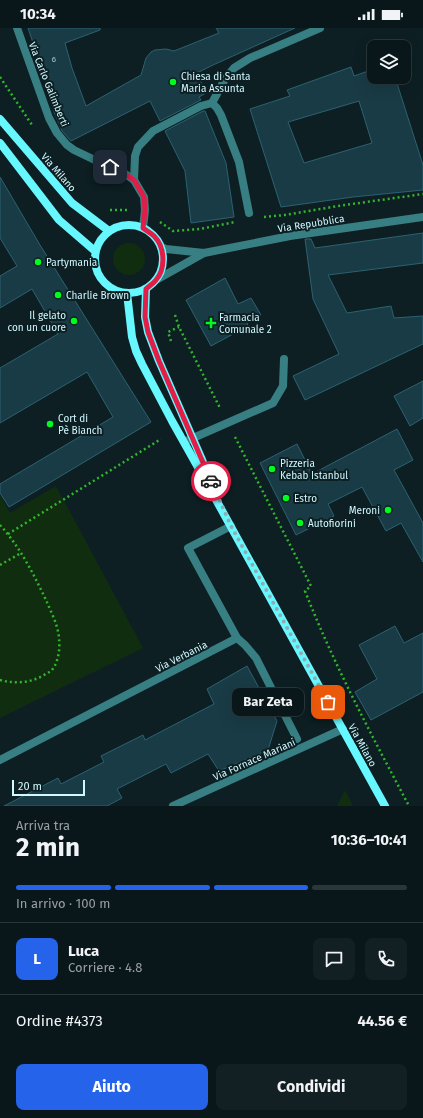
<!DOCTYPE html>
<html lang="it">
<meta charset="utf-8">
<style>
body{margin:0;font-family:"Fira Sans",sans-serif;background:#132023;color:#f1f3f6;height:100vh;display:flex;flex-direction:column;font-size:15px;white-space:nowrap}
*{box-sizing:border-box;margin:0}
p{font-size:13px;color:#999fa2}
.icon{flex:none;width:22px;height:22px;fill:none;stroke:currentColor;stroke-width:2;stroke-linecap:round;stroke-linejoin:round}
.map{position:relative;height:778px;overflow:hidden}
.sheet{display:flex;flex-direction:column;background:#0a171a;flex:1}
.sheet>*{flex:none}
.controls{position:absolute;left:367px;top:12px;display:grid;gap:8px}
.controls a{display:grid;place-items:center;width:44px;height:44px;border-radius:8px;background:#0a171a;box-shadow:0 4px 16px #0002,0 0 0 1px #2a3639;font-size:20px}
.scale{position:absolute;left:12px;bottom:10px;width:73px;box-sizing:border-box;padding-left:4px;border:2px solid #d0f9ff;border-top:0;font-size:11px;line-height:14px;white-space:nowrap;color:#d0f9ff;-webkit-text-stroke:3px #0d1f23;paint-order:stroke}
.pin{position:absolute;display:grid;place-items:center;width:34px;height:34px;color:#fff;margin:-17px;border-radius:8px;box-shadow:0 2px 6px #0006}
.courier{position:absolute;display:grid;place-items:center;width:40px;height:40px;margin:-20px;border:3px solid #e11d48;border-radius:50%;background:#fff;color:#222;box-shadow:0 1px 5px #0007}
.bubble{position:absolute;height:28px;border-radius:8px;background:#0a171a;box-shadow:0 4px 16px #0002,0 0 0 1px #2a3639;font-size:13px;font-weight:700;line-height:28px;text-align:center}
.summary em{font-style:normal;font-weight:700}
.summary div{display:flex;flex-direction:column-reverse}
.summary{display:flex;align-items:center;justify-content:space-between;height:68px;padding:0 16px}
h1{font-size:26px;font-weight:700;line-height:30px}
.bar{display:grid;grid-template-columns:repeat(4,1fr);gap:6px 4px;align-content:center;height:48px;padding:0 16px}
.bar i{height:5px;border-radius:3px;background:#2a3639}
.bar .current{background:#2563eb}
.bar p{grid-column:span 4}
.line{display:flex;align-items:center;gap:10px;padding:0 16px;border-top:1px solid #2a3639}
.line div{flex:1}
.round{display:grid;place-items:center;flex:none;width:42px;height:42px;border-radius:8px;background:#132023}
.action{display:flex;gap:8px;margin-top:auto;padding:8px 16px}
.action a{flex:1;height:46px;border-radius:8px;background:#2563eb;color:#fff;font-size:16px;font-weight:700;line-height:46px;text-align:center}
.action a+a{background:#132023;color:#f1f3f6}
.status{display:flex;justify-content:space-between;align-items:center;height:28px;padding:0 20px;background:#0a171a;direction:ltr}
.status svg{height:11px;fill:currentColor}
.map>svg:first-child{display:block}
</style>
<div class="status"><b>10:34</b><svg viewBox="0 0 49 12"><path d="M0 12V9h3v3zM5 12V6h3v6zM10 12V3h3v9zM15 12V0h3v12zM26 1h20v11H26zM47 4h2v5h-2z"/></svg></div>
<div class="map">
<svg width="423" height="778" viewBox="0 0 423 778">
<rect width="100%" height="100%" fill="#0d1f23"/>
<g fill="#112d10">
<circle cx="129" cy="231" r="16"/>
<path d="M56,458L143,620L0,690V467L10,485Z"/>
<path d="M345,762L353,778H337Z"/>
</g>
<g fill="#193b45" stroke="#2b6271" fill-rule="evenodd">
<path d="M28,0H100V2L65,15L72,40L86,78L141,47L146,30L151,24L155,22L166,21L174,23L219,5L216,0H295L213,37L197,45L206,65L199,69L201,72L160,93L150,73L71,113L62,103L54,84L45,50Z"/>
<path d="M351,39L354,48L374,41V49H395L423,137V162L353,169L281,179L250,81L290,68L287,62ZM359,73L372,115L304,135L288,94Z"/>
<path d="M203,83H205L226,135L234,189L191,195L185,143L165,103Z"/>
<path d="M0,149L40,217L151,394L9,479L0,465V456L113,389L87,344L0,395V340L58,306L32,261L0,280V248L17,238L0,210Z"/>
<path d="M423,205V235L328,247L347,285L391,278L394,290L423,288V316L305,372L293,348L339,326L313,271L305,211H311L315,220Z"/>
<path d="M225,250L238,276L251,270L261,287L247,295L248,298L211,318L186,272Z"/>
<path d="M423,353V390L410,398L394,368Z"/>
<path d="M397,401L413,432L394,442L423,495V534L401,495L386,503L362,459L328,476L334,488L296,507L260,435L297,416L312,446Z"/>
<path d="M395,598L404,615L423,605V664L371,692L355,664L377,651L359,617Z"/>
<path d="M247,638L277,693L268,722L219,743L208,726L171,745L166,736L117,761L122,770L107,778H4L58,750L61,756L104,734L101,728L143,707L145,712L214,676L207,661Z"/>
</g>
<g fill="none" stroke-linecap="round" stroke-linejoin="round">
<g stroke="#31b72c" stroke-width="2.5" stroke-dasharray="2 3" stroke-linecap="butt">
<path d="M0,49L32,97"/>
<path d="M110,182H129"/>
<path d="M264,189L285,187L338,178L423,166"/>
<path d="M160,194L173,203L200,201L235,194"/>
<path d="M175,287L179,299L220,380"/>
<path d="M171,313L168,304L179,299"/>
<path d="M235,409L311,558L305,563C334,637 372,708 409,778"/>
<path d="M0,497C20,519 33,545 46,572C51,584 58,597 59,610C60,620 59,633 52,642C50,644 47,645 44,647C31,655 15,656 0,652"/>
<path d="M8,506L161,411"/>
<path d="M0,537L21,525"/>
</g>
<g stroke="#377f83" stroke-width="8">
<path d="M212,75L225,51L234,40L250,30L320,0"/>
<path d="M134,152L135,128L138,119L153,103L201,78L212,75L217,80L221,87L239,134L249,185"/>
<path d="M184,414L273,375L283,358L284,331"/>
<path d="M237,610L245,617L256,630L297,711"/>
</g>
<g stroke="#377f83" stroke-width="8">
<path d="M17,0L49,90L57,105L67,117L74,122L103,136L118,141L134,152L144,169L145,182L143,200"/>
<path d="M161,219L166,221L204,225L290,208L423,189"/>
<path d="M156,252L204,225"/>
<path d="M0,732L237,610L188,520L231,498"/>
<path d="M173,778L343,701"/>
</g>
<g stroke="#67f8ff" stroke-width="8">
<path d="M0,91L72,175L109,203"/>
<path d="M0,115L59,192L95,223"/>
<circle cx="129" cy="231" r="34"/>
<path d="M146,261L145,289L148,304L159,333L210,450"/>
<path d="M127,265L132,309L136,323L142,336L172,393L204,450L385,778"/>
</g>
</g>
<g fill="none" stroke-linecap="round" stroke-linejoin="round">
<path stroke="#8cadb2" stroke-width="4" stroke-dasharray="0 7.2" d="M211,453L231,498L328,674"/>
<path stroke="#e11d48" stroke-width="5" d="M110,139L118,141L134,152L144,169L145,182L143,200C147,203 151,205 154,208C165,219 166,240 156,252C153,256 149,258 146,261L145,289L148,304L159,333L211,453"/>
</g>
<g fill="#00fb1f" stroke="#0d1f23" stroke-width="1.5">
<circle cx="173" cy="54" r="4"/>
<circle cx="38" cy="234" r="4"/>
<circle cx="58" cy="267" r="4"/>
<circle cx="74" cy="293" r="4"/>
<path d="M209 289h4v4h4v4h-4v4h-4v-4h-4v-4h4z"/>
<circle cx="50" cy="396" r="4"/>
<circle cx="272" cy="441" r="4"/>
<circle cx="286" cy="470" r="4"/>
<circle cx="388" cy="482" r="4"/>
<circle cx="300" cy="495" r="4"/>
</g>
<g text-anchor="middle" stroke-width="4" stroke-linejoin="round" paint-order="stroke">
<g font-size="8" fill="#a2cad0">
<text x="54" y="34">6</text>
</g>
<g font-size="10" fill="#d0f9ff" stroke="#0d1f23" text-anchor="start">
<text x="181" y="52">Chiesa di Santa<tspan x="181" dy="12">Maria Assunta</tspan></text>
<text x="46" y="238">Partymania</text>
<text x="66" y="271">Charlie Brown</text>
<text x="66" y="291" text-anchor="end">Il gelato<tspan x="66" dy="12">con un cuore</tspan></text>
<text x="219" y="293">Farmacia<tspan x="219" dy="12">Comunale 2</tspan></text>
<text x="58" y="394">Cort di<tspan x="58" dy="12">Pè Bianch</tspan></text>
<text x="280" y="439">Pizzeria<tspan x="280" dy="12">Kebab Istanbul</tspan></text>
<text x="294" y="474">Estro</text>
<text x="380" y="486" text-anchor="end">Meroni</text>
<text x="308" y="499">Autofiorini</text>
</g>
<g font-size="10" fill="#d0f9ff" stroke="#0d1f23">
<text transform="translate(49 56) rotate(68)" y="4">Via Carlo Galimberti</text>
<text transform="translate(59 144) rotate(49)" y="4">Via Milano</text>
<text transform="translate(311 195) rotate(-9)" y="4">Via Repubblica</text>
<text transform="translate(181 628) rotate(-27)" y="4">Via Verbania</text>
<text transform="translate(363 717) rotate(61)" y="4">Via Milano</text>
<text transform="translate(254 731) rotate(-24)" y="4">Via Fornace Mariani</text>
</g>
</g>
</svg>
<div class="controls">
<a><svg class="icon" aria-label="layers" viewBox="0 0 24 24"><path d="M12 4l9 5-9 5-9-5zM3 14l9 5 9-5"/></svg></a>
</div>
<div class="scale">20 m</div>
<div class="pin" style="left:328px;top:674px;background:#ea580c"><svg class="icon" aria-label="bag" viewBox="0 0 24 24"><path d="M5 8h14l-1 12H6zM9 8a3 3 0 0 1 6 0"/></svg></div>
<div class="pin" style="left:110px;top:139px;background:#1f2937"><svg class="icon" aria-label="home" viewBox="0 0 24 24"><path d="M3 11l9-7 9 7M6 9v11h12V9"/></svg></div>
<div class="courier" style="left:211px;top:453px"><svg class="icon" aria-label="car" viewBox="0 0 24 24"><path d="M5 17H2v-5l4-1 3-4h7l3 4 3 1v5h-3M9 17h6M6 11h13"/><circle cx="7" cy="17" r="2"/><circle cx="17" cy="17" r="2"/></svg></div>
<div class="bubble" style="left:232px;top:660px;width:72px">Bar Zeta</div>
</div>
<section class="sheet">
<div class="summary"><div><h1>2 min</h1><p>Arriva tra</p></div><em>10:36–10:41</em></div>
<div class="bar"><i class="current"></i><i class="current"></i><i class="current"></i><i></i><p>In arrivo · 100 m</p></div>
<div class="line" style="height:72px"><b class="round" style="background:#2563eb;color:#fff">L</b><div><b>Luca</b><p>Corriere · 4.8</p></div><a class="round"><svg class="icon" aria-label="chat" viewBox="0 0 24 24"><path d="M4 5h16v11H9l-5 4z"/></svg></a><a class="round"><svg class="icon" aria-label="phone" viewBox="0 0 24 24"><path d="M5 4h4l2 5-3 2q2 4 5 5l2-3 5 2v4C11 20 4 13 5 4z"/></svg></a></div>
<div class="line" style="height:52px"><div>Ordine #4373</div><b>44.56 €</b></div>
<div class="action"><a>Aiuto</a><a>Condividi</a></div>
</section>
